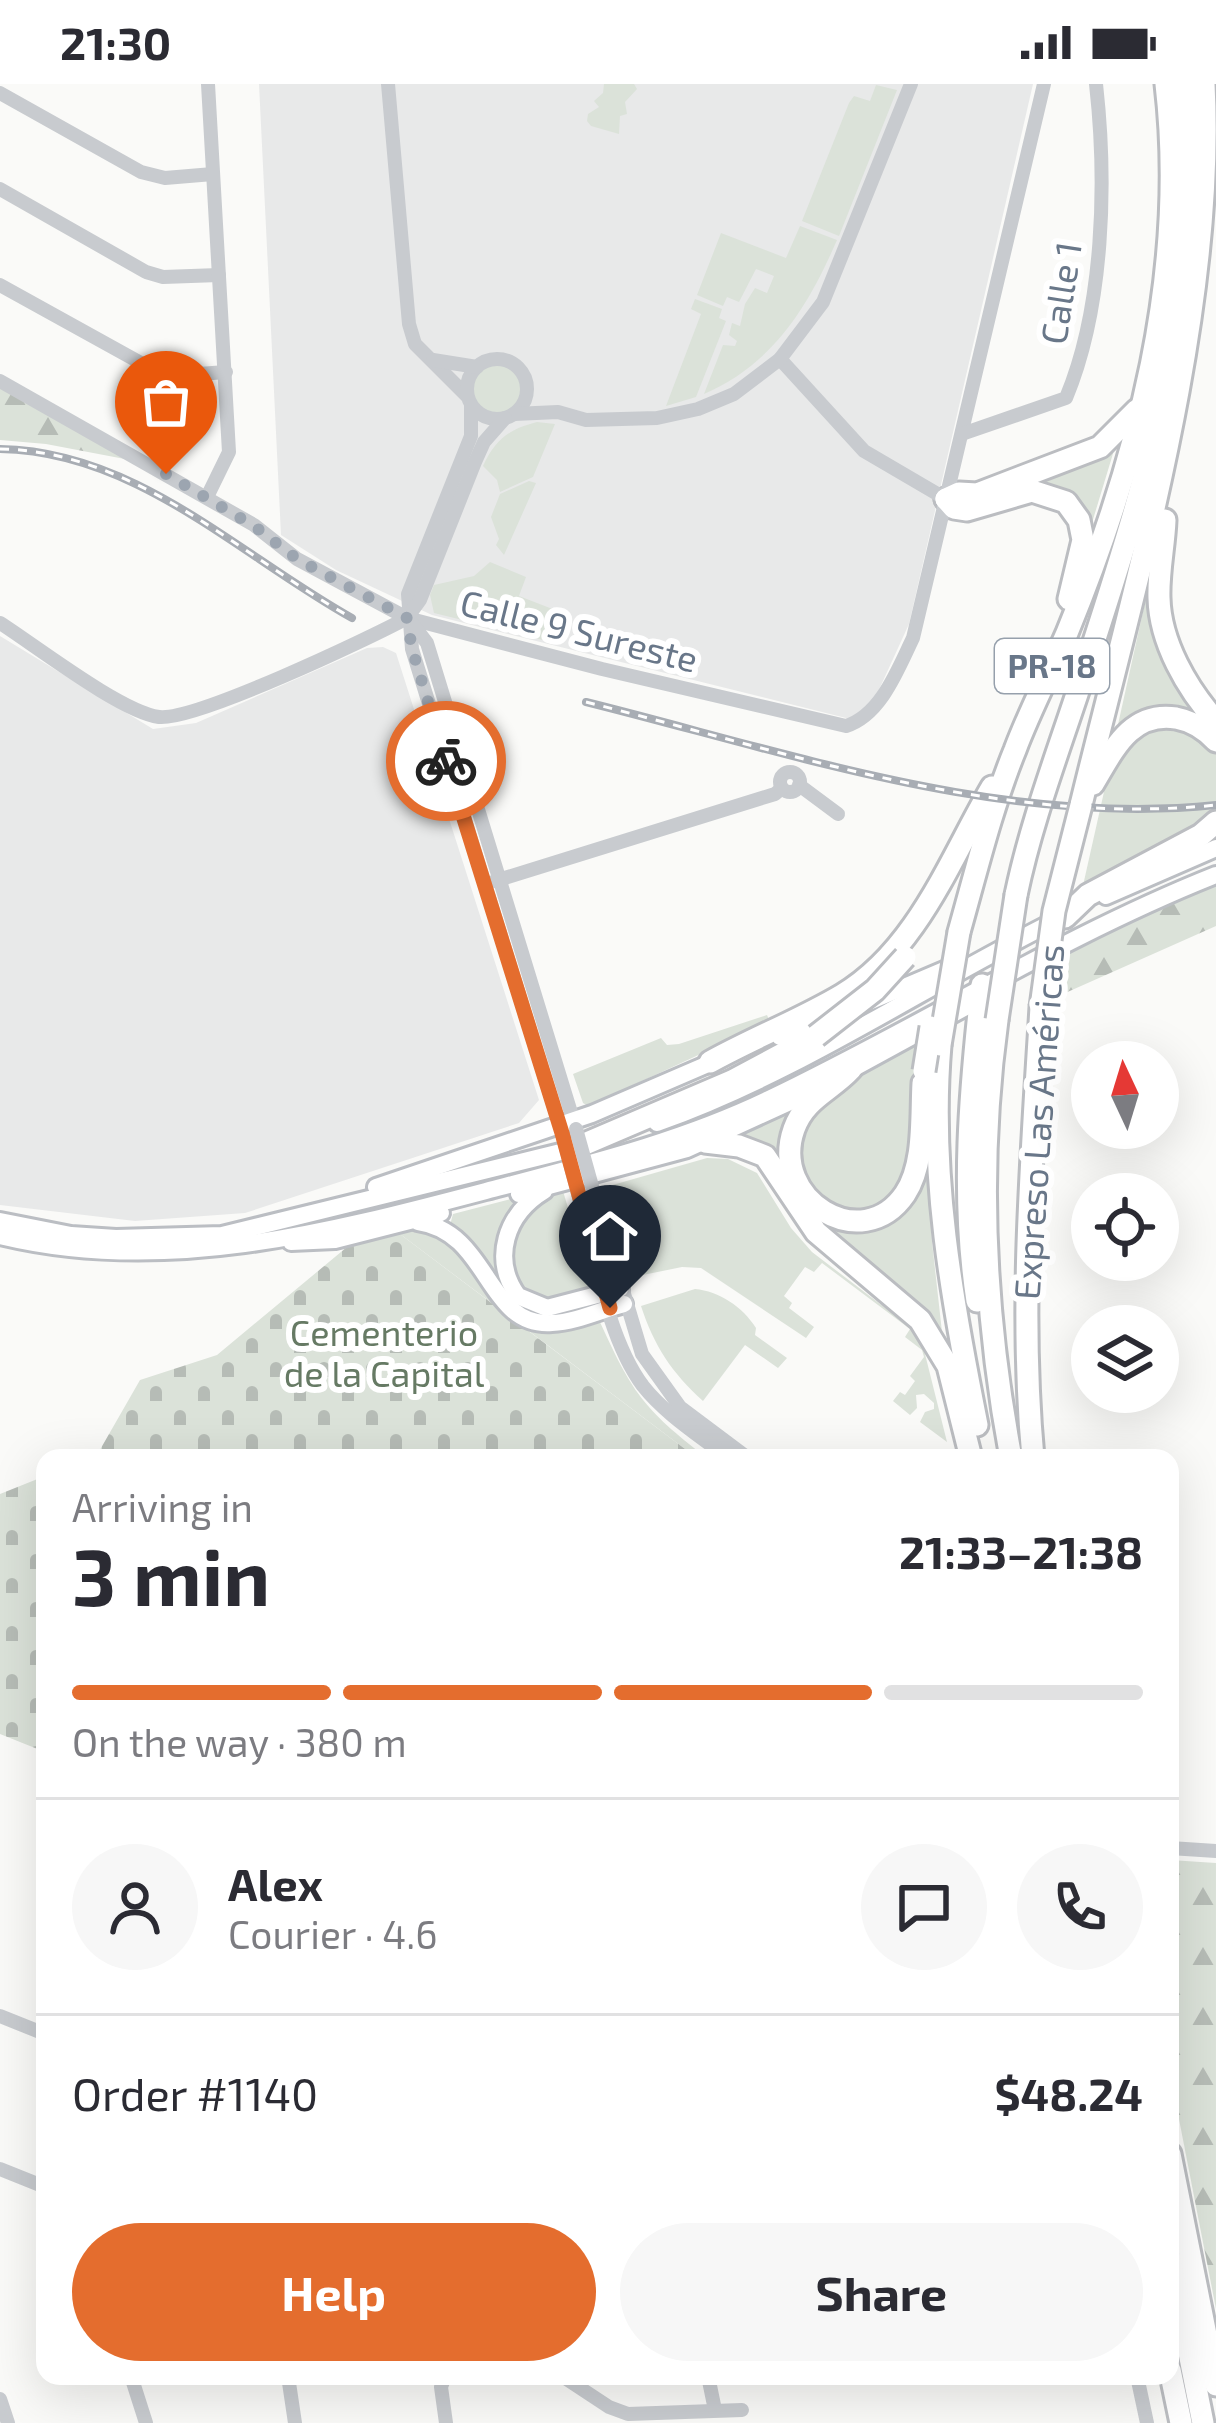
<!DOCTYPE html>
<meta charset="utf-8">
<style>
body{margin:0;font-family:"Exo 2",sans-serif;background:#f7f7f7;color:#2b2b33;height:100vh;display:flex;flex-direction:column;font-size:45px;white-space:nowrap}
*{box-sizing:border-box;margin:0}
p{font-size:39px;color:#7c7c81}
.icon{flex:none;width:66px;height:66px;fill:none;stroke:currentColor;stroke-width:2;stroke-linecap:round;stroke-linejoin:round}
.map{position:relative;flex:1;overflow:hidden}
.details{position:absolute;left:36px;top:1365px;width:1143px;height:936px;display:flex;flex-direction:column;background:#fff;border-radius:24px;box-shadow:0 12px 48px #0002}
.details>*{flex:none}
.needle{width:78px;rotate:356deg}
.buttons{position:absolute;left:1071px;top:957px;display:grid;gap:24px}
.buttons a{display:grid;place-items:center;width:108px;height:108px;border-radius:50%;background:#fff;box-shadow:0 12px 48px #0002;font-size:60px}
.pin{position:absolute;display:grid;place-items:center;width:102px;height:102px;color:#fff;margin:-123px -51px;border-radius:50% 50% 50% 0;rotate:-45deg;box-shadow:0 0 12px #0007}
.pin .icon{rotate:45deg}
.courier{position:absolute;display:grid;place-items:center;width:120px;height:120px;margin:-60px;border:9px solid #e46d2e;border-radius:50%;background:#fff;color:#222;box-shadow:0 3px 15px #0007}
.overview em{font-style:normal;font-weight:700}
.overview div{display:flex;flex-direction:column-reverse}
.overview{display:flex;align-items:center;justify-content:space-between;height:204px;padding:0 36px}
h1{font-size:78px;font-weight:700;line-height:90px}
.bar{display:grid;grid-template-columns:repeat(4,1fr);gap:18px 12px;align-content:center;height:144px;padding:0 36px}
.bar i{height:15px;border-radius:9px;background:#e1e1e2}
.bar .current{background:#e46d2e}
.bar p{grid-column:span 4}
.line{display:flex;align-items:center;gap:30px;padding:0 36px;border-top:3px solid #e1e1e2}
.line div{flex:1}
.round{display:grid;place-items:center;flex:none;width:126px;height:126px;border-radius:63px;background:#f7f7f7}
.primary-button{display:flex;gap:24px;margin-top:auto;padding:24px 36px}
.primary-button a{flex:1;height:138px;border-radius:72px;background:#e46d2e;color:#fff;font-size:48px;font-weight:700;line-height:138px;text-align:center}
.primary-button a+a{background:#f7f7f7;color:#2b2b33}
.status{display:flex;justify-content:space-between;align-items:center;height:84px;padding:0 60px;background:#fff;direction:ltr}
.status svg{height:33px;fill:currentColor}
.map>svg:first-child{display:block}
</style>
<div class="status"><b>21:30</b><svg viewBox="0 0 49 12"><path d="M0 12V9h3v3zM5 12V6h3v6zM10 12V3h3v9zM15 12V0h3v12zM26 1h20v11H26zM47 4h2v5h-2z"/></svg></div>
<div class="map">
<svg width="1216" height="2339" viewBox="0 0 1216 2339">
<defs>
<pattern id="forest-firs" width="22" height="20" patternUnits="userSpaceOnUse" patternTransform="scale(3)"><rect width="22" height="20" fill="#dbe2d9"/><path d="M5 1l3.5 6h-7zM16 11l3.5 6h-7z" fill="#b6bcb6"/></pattern>
<pattern id="cemetery-stones" width="16" height="16" patternUnits="userSpaceOnUse" patternTransform="scale(3)"><rect width="16" height="16" fill="#dbe2d9"/><path d="M2 7V4a2 2 0 0 1 4 0v3zM10 15v-3a2 2 0 0 1 4 0v3z" fill="#b6bcb6"/></pattern>
</defs>
<rect width="100%" height="100%" fill="#fafaf8"/>
<g fill="#e8e9e9">
<path d="M259,0H1033L909,540L877,610L854,636L432,531L336,486L281,451Z"/>
<path d="M0,552L153,645L196,639L367,564L383,563L396,569L539,1016L519,1039L245,1129L135,1137L0,1121Z"/>
</g>
<g fill="#dbe2d9">
<path d="M604,0H634L637,5L625,18L627,30L620,32L619,50L591,42L587,37L588,30L599,23L594,17L603,9Z"/>
<path d="M876,1L897,6L839,152L802,137L849,19L854,12L870,17Z"/>
<path d="M800,142L837,156C808,223 773,280 704,310L723,261L735,262L737,257L729,251L732,239L740,242L745,220L755,204L767,209L774,192L756,185L739,218L727,213L723,222L697,211L721,149L786,174Z"/>
<path d="M695,215L722,225L719,234L726,237L696,313L666,322L701,230L691,225Z"/>
<circle cx="497" cy="305" r="25"/>
<path d="M537,338L555,340L533,393L500,408L497,396L483,382C495,356 509,345 537,338Z"/>
<path d="M1115,363L1088,452L1087,443L1026,401Z"/>
<path d="M529,397L536,399L504,471L496,461L499,455L491,433L500,410Z"/>
<path d="M490,478L526,493L519,512L555,526L543,556L434,529L430,511L434,501L474,492Z"/>
<path d="M1148,505H1153L1204,629L1117,645Z"/>
<path d="M1180,641L1216,667V732L1082,806L1108,690L1139,646Z"/>
<path d="M767,931L770,938L588,1022L583,1019L573,990L661,954L667,961L679,960Z"/>
<path d="M919,957C917,1005 925,1114 865,1127C826,1135 813,1104 796,1076C798,1064 799,1050 804,1039C819,1005 887,975 919,957Z"/>
<path d="M803,1018L793,1040L802,1113L876,1137L928,1068L932,1158L943,1257L820,1148L793,1113L729,1051Z"/>
<path d="M707,1074L728,1075L757,1089L791,1144L812,1168L909,1242L924,1266L947,1358L920,1338L925,1328L934,1325V1319L924,1310L916,1311L917,1324L910,1331L893,1317L900,1308L905,1311L915,1297L910,1292L924,1273L922,1266L905,1253L910,1245L822,1179L814,1188L805,1183L784,1212L792,1219L789,1224L814,1243L806,1254L701,1184L682,1183L633,1193L609,1102Z"/>
<path d="M563,1107L592,1205L564,1217L532,1214C495,1177 510,1120 563,1107Z"/>
<path d="M522,1112C490,1158 493,1166 517,1216L588,1221L590,1226C488,1254 512,1180 450,1141L453,1130Z"/>
<path d="M422,1146L447,1155L497,1223L396,1147Z"/>
<path d="M695,1205C719,1207 743,1223 756,1244L755,1251L787,1274L778,1284L745,1261L703,1317C672,1289 654,1262 641,1222Z"/>
<path d="M599,1236C632,1308 642,1324 707,1374H697L517,1238Z"/>
</g>
<g fill="url(#forest-firs)">
<path d="M0,302L130,376L46,360L0,356Z"/>
<path d="M1216,799V842L1063,910L1069,865Z"/>
<path d="M1170,1776L1216,1779V2225L1170,1989Z"/>
</g>
<g fill="url(#cemetery-stones)">
<path d="M396,1147L697,1374H91L97,1371L140,1296L217,1271L353,1158Z"/>
<path d="M45,1392V1668L0,1650V1410Z"/>
</g>
<g fill="none" stroke-linecap="round" stroke-linejoin="round">
<defs>
<g id="major">
<path d="M1106,812L1216,764"/>
<path d="M864,920L951,883"/>
<path d="M780,953L834,931"/>
<path d="M843,990L984,913"/>
<path d="M657,1039C801,988 925,901 1061,834"/>
<path d="M376,1103L592,1030L722,974"/>
<path d="M544,1107C506,1130 491,1175 518,1212L547,1224L620,1205"/>
<path d="M519,1110L687,1065L816,1006"/>
<path d="M0,1137L71,1151L116,1154L222,1151L581,1063"/>
<path d="M418,1138C490,1148 486,1244 552,1239C576,1238 601,1226 624,1220"/>
<path d="M0,1152C169,1193 337,1146 501,1103C592,1079 684,1056 769,1015C920,943 1060,853 1216,791"/>
<path d="M291,1158L335,1156L441,1129"/>
</g>
<g id="highway">
<path d="M946,415L954,424L967,426L1032,407L1066,418L1079,436L1083,456L1069,515"/>
<path d="M946,415L959,409L977,410L1100,363L1137,326"/>
<path d="M1165,436C1164,462 1158,488 1159,514C1160,558 1187,605 1216,637"/>
<path d="M1093,700C1113,667 1130,627 1176,634C1192,637 1205,645 1216,657"/>
<path d="M1081,721C1135,499 1216,228 1204,0"/>
<path d="M1016,811C1031,739 1057,671 1080,601C1147,395 1205,220 1184,0"/>
<path d="M1065,833L1088,811L1201,751L1216,738"/>
<path d="M959,848C976,788 991,725 1015,666C1030,626 1050,588 1067,549C1138,376 1188,188 1166,0"/>
<path d="M997,936C977,1082 984,1230 1011,1374"/>
<path d="M940,961C929,1090 952,1216 977,1341"/>
<path d="M710,978C753,954 800,936 842,911C917,866 950,775 992,703"/>
<path d="M851,985C831,1007 805,1014 794,1045C769,1115 862,1173 905,1110C925,1080 921,1034 923,999"/>
<path d="M705,1058L739,1062L765,1072L816,1148L920,1236L948,1282L971,1374"/>
<path d="M573,1065L732,997L816,952"/>
<path d="M977,1217C961,1111 970,1007 982,901"/>
<path d="M1033,1374C1019,1224 1032,1073 1041,923"/>
<path d="M1170,2070L1216,2301"/>
<path d="M1170,2173L1203,2339"/>
<path d="M1170,2286L1181,2339"/>
</g>
</defs>
<use href="#major" stroke="#bbbec3" stroke-width="22"/>
<use href="#highway" stroke="#bbbdc1" stroke-width="27"/>
<g stroke="#c8cbcf" stroke-width="14">
<path d="M388,0L409,240L415,260L467,312"/>
<path d="M0,9L141,88L165,94L213,90"/>
<path d="M0,105L146,188L163,193L219,191"/>
<path d="M0,201L159,289L172,292L226,288"/>
<path d="M780,275L864,367L946,415"/>
<circle cx="497" cy="305" r="30"/>
<path d="M433,276L477,283"/>
<path d="M0,297L254,441L297,475L407,534L602,585L846,642C881,631 898,585 913,554L1044,0"/>
<path d="M471,322V352L408,510L412,565L562,1049"/>
<path d="M514,330L558,328L586,336L657,334L698,325L734,310L780,275L823,218L911,0"/>
<path d="M962,350L1066,314C1104,223 1107,98 1096,0"/>
<path d="M207,413L229,368L208,0"/>
<path d="M411,538L427,559L576,1045"/>
<path d="M0,539C36,562 121,628 159,633C195,637 368,555 407,534L420,516L475,378L484,358L505,334"/>
<circle cx="790" cy="698" r="10"/>
<path d="M799,701L838,730"/>
<path d="M495,797L775,710L782,704"/>
<path d="M593,1106L642,1270L680,1323L748,1374"/>
<path d="M578,1110C594,1168 607,1254 643,1302C666,1331 700,1352 728,1374"/>
<path d="M1170,1764L1216,1767"/>
<path d="M0,1932L45,1950"/>
<path d="M0,2085L45,2103"/>
<path d="M131,2292L146,2339"/>
<path d="M288,2292L295,2339"/>
<path d="M445,2292L441,2303L446,2339"/>
<path d="M562,2292L609,2323L628,2330L742,2326"/>
<path d="M708,2292L715,2326"/>
<path d="M1137,2292L1147,2339"/>
<path d="M0,2315L8,2339"/>
</g>
<use href="#major" stroke="#fff" stroke-width="16"/>
<use href="#highway" stroke="#fff" stroke-width="21"/>
<defs>
<g id="rail">
<path d="M0,365C136,367 239,471 352,534"/>
<path d="M586,618C791,669 1002,743 1216,721"/>
</g>
</defs>
<use href="#rail" stroke="#a8adb4" stroke-width="8"/>
<use href="#rail" stroke="#fff" stroke-width="3" stroke-dasharray="9" stroke-linecap="butt"/>
<defs>
<g id="highway-bridge">
<path d="M1041,923L1054,827L1081,721"/>
<path d="M997,936L1016,811"/>
<path d="M816,952L875,906L905,873"/>
<path d="M940,961L959,848"/>
<path d="M924,987L931,943"/>
</g>
</defs>
<use href="#highway-bridge" stroke="#bbbdc1" stroke-width="27" stroke-linecap="butt"/>
<g stroke="#c8cbcf" stroke-width="14">
<path d="M576,1045L593,1106"/>
<path d="M562,1049L578,1110"/>
</g>
<use href="#highway-bridge" stroke="#fff" stroke-width="21"/>
</g>
<g fill="none" stroke-linecap="round" stroke-linejoin="round">
<path stroke="#9ca5b0" stroke-width="12" stroke-dasharray="0 21.6" d="M166,390L254,442L297,475L407,534L412,565L446,677"/>
<path stroke="#e46d2e" stroke-width="15" d="M446,677L562,1049L610,1224"/>
</g>
<g text-anchor="middle" stroke-width="12" stroke-linejoin="round" paint-order="stroke">
<rect fill="#fff" stroke="#96a0ac" stroke-width="3" x="995" y="555" width="114" height="54" rx="9"/>
<g font-size="33" font-weight="bold" fill="#697789">
<text x="1052" y="594">PR-18</text>
</g>
<g font-size="36" fill="#697789" stroke="#fff">
<text transform="translate(1061 209) rotate(-81)" y="13">Calle 1</text>
<text transform="translate(579 547) rotate(14)" y="13">Calle 9 Sureste</text>
<text transform="translate(1039 1038) rotate(-86)" y="13">Expreso Las Américas</text>
</g>
<g font-size="36" fill="#667a64" stroke="#fff">
<text x="384" y="1262">Cementerio<tspan x="384" dy="41">de la Capital</tspan></text>
</g>
</g>
</svg>
<div class="buttons">
<a><svg class="needle" viewBox="-14 -14 28 28"><path d="M0-13l5 13h-10z" fill="#e53935"/><path d="M0 13l5-13h-10z" fill="#7c7c81"/></svg></a>
<a><svg class="icon" aria-label="locate" viewBox="0 0 24 24"><circle cx="12" cy="12" r="6"/><path d="M12 2v4M12 18v4M2 12h4M18 12h4"/></svg></a>
<a><svg class="icon" aria-label="layers" viewBox="0 0 24 24"><path d="M12 4l9 5-9 5-9-5zM3 14l9 5 9-5"/></svg></a>
</div>
<div class="pin" style="left:166px;top:390px;background:#ea580c"><svg class="icon" aria-label="bag" viewBox="0 0 24 24"><path d="M5 8h14l-1 12H6zM9 8a3 3 0 0 1 6 0"/></svg></div>
<div class="pin" style="left:610px;top:1224px;background:#1f2937"><svg class="icon" aria-label="home" viewBox="0 0 24 24"><path d="M3 11l9-7 9 7M6 9v11h12V9"/></svg></div>
<div class="courier" style="left:446px;top:677px"><svg class="icon" aria-label="bike" viewBox="0 0 24 24"><circle cx="6" cy="16" r="4"/><circle cx="18" cy="16" r="4"/><path d="M6 16l4-8h5l3 8M10 8l3 8H6M13 5h3"/></svg></div>
<section class="details">
<div class="overview"><div><h1>3 min</h1><p>Arriving in</p></div><em>21:33–21:38</em></div>
<div class="bar"><i class="current"></i><i class="current"></i><i class="current"></i><i></i><p>On the way · 380 m</p></div>
<div class="line" style="height:216px"><a class="round"><svg class="icon" aria-label="person" viewBox="0 0 24 24"><circle cx="12" cy="8" r="4"/><path d="M4 21q1-7 8-7t8 7"/></svg></a><div><b>Alex</b><p>Courier · 4.6</p></div><a class="round"><svg class="icon" aria-label="chat" viewBox="0 0 24 24"><path d="M4 5h16v11H9l-5 4z"/></svg></a><a class="round"><svg class="icon" aria-label="phone" viewBox="0 0 24 24"><path d="M5 4h4l2 5-3 2q2 4 5 5l2-3 5 2v4C11 20 4 13 5 4z"/></svg></a></div>
<div class="line" style="height:156px"><div>Order #1140</div><b>$48.24</b></div>
<div class="primary-button"><a>Help</a><a>Share</a></div>
</section>
</div>
